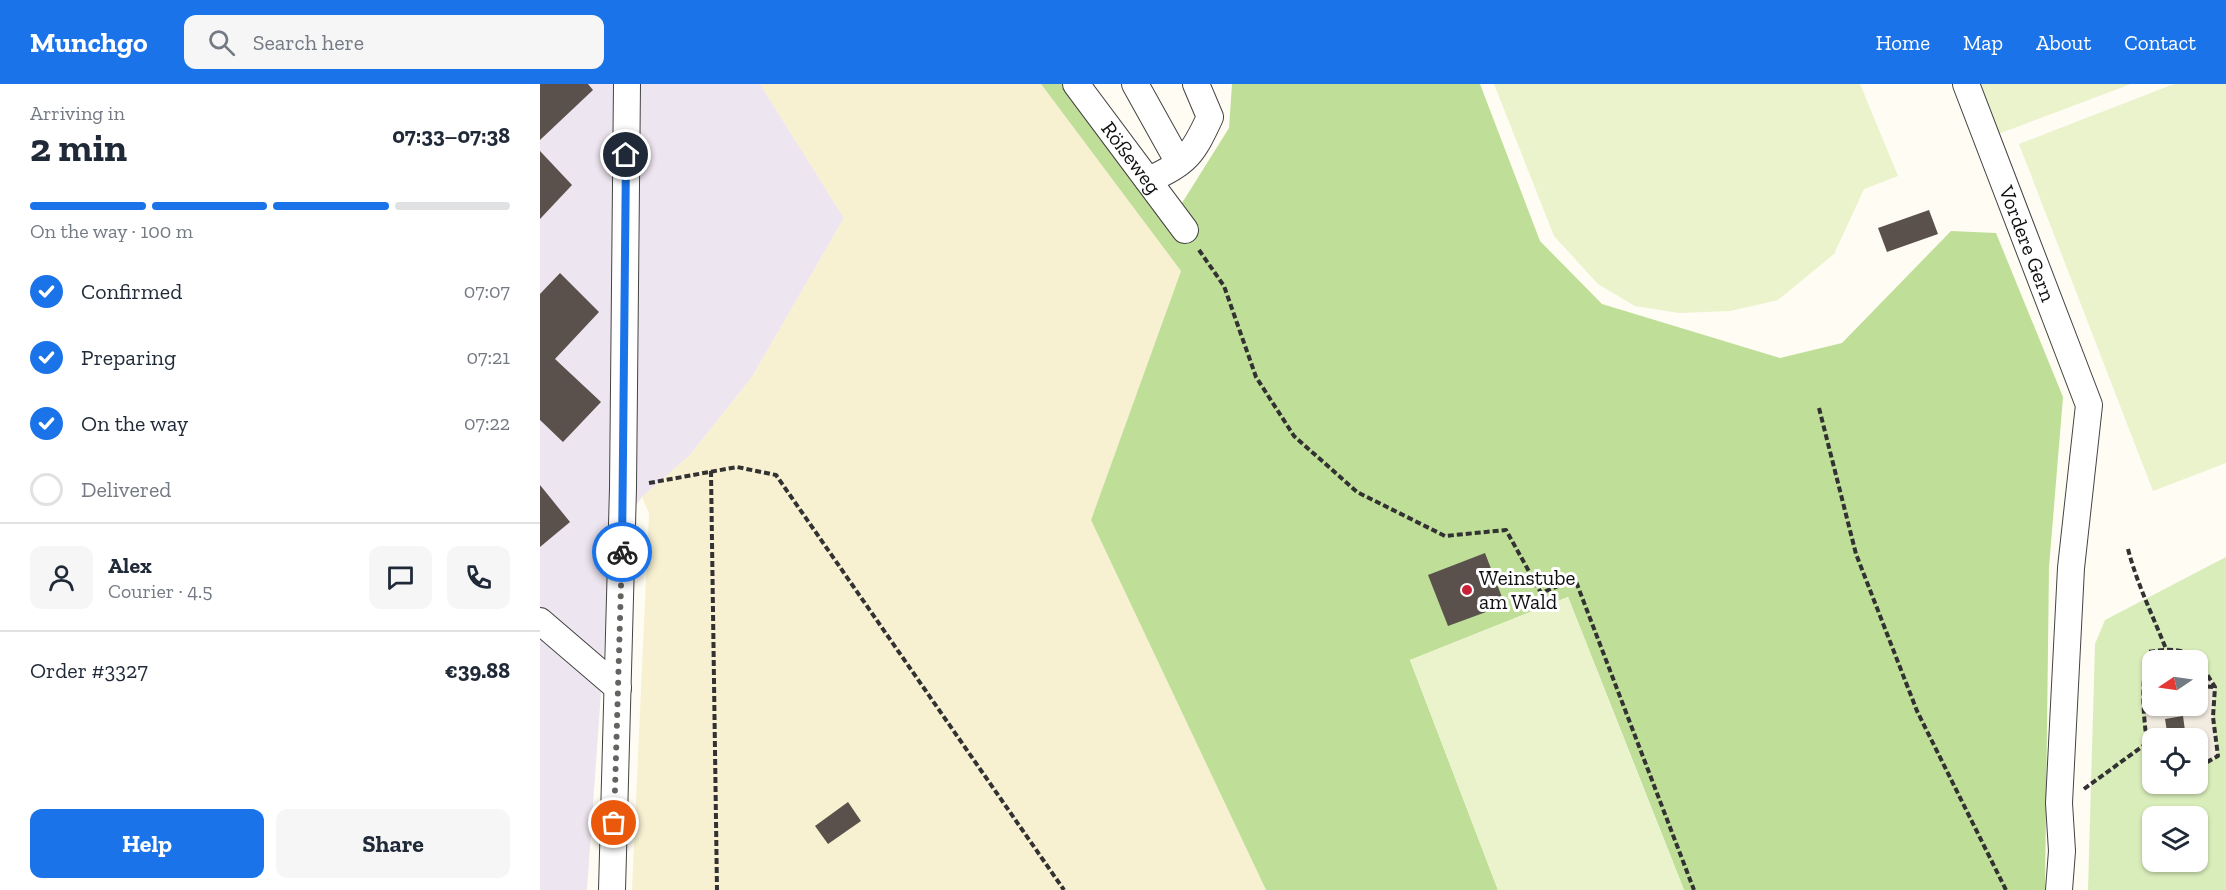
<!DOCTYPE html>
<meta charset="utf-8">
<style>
body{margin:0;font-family:"Zilla Slab",serif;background:#f6f6f7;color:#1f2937;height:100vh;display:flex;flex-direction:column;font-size:22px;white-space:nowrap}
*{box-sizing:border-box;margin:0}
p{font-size:20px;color:#747a83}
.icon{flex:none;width:33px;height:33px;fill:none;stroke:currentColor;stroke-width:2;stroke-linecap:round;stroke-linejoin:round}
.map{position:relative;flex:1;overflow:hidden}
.sheet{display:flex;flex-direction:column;background:#fff;width:540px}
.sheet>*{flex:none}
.needle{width:39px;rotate:257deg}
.fabs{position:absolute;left:1602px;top:566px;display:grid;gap:12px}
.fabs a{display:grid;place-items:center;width:66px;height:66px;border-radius:12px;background:#fff;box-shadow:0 2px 4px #0004;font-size:30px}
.pin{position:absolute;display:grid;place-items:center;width:51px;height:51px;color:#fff;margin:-26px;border:3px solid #fff;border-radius:50%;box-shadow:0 2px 6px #0007}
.courier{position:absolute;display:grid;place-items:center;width:60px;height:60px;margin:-30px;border:4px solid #1a73e8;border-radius:50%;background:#fff;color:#222;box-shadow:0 2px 8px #0007}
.overview em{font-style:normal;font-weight:800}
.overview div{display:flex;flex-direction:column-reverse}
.overview{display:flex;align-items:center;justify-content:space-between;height:102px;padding:0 30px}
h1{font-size:39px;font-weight:800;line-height:45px}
.bar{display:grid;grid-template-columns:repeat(4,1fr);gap:9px 6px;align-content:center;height:72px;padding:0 30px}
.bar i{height:8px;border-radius:4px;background:#e0e1e3}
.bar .selected{background:#1a73e8}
.bar p{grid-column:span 4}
.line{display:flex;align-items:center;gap:15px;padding:0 30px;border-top:2px solid #e0e1e3}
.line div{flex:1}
.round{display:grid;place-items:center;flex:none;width:63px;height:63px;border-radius:12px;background:#f6f6f7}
ol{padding:0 30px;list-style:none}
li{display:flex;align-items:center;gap:18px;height:66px}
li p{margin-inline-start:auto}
li .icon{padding:6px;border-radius:50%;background:#1a73e8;color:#fff;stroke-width:4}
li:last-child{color:#747a83}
li i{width:33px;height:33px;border:3px solid #e0e1e3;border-radius:50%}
.action{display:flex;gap:12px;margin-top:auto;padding:12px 30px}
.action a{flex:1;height:69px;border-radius:12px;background:#1a73e8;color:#fff;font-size:24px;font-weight:800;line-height:69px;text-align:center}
.action a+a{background:#f6f6f7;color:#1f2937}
header{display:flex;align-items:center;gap:36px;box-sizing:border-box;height:84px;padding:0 30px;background:#1a73e8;color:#fff}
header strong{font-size:28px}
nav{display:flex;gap:33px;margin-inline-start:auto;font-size:21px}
.search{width:420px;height:54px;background:#f6f6f7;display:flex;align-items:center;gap:15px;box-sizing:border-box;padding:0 21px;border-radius:12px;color:#747a83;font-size:22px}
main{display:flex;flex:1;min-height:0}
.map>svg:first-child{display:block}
</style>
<header>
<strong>Munchgo</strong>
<div class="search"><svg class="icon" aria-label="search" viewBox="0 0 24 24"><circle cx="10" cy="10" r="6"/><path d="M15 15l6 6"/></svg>Search here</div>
<nav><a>Home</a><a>Map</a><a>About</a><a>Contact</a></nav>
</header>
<main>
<section class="sheet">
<div class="overview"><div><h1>2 min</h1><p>Arriving in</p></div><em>07:33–07:38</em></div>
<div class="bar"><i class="selected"></i><i class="selected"></i><i class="selected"></i><i></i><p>On the way · 100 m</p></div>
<ol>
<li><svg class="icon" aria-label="check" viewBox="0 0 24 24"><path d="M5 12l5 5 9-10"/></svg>Confirmed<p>07:07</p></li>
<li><svg class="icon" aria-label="check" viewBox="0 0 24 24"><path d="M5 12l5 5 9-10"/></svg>Preparing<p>07:21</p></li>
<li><svg class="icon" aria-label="check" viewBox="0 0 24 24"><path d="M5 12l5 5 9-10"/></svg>On the way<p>07:22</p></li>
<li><i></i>Delivered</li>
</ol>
<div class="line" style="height:108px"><a class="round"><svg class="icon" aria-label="person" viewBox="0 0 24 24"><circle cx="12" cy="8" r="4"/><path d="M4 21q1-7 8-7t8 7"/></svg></a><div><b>Alex</b><p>Courier · 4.5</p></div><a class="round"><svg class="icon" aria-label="chat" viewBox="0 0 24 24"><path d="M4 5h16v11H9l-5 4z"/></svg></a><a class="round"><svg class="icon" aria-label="phone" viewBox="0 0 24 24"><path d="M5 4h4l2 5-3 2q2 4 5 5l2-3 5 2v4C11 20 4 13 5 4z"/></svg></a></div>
<div class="line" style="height:78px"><div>Order #3327</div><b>€39.88</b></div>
<div class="action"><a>Help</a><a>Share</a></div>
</section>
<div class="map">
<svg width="1686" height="806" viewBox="0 0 1686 806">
<rect width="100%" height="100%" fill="#fffcf3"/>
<path fill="#ede5ef" d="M0,0H220L304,134L212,293L150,371L102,413L72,452L47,806H0Z"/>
<path fill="#f7f0d1" d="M220,0H501L641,187L551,436L726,806H92L109,429L102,413L150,371L212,293L304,134Z"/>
<path fill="#d9edba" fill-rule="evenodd" d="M1686,473V806H1548L1555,560L1565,536ZM1608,568H1649L1664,582L1675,603L1673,633L1677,672L1658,683V699H1612V663L1607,659ZM1612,732H1658V777H1612Z"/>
<path fill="#bfdf98" d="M501,0H553L637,127L689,44L692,0H940L1000,157L1062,220L1240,274L1302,259L1411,147L1456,149L1523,313L1509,483L1505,806H1144L1028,513L870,576L958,806H726L551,436L641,187Z"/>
<g fill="#eaf3cc">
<path d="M954,0H1320L1358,92L1324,105L1294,170L1238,216L1190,227L1139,229L1095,222L1058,200L1014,152Z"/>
<path d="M1434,0H1591L1453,52Z"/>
<path d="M1634,0H1686V379L1613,407L1479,60Z"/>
<path d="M1028,513L1144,806H958L870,576Z"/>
</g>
<path fill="#f1ebe0" d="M1626,565L1649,568L1657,576H1612V621L1634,623L1658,621V576L1675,603L1673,633L1678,672L1658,683V654H1612V663L1607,659L1603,594L1608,568Z"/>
<g fill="#5a504c">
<path d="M0,0H48L53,6L0,56Z"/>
<path d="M0,67L32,101L0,135Z"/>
<path d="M1389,126L1398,150L1347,168L1338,144Z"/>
<path d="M20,189L59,228L15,275L61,318L23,358L0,336V210Z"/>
<path d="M0,401L30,438L0,463Z"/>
<path d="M945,469L965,521L908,542L888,491Z"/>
<path d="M1643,632L1646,654H1628L1625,635Z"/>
<path d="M308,718L321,737L288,760L275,742Z"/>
</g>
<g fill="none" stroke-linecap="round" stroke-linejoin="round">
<defs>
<g id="minor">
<path id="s1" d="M536,0L645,146"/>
<path d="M595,0L639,79"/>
<path id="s2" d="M1426,0L1549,321L1531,484L1519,719L1522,767L1519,806"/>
<path d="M608,96C646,80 653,70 670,33L656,0"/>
<path d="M0,537L78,604"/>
<path d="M72,806L83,404L87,0"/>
</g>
</defs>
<use href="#minor" stroke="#434343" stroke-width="28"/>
<g stroke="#323232" stroke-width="4" stroke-dasharray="6 3" stroke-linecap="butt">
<path d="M659,166L684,202L716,293L754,352L817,408L905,452L966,446L1001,509L1035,495L1154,806"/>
<path d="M1279,324L1316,470L1377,627L1466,806"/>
<path d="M171,387L177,806"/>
<path d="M109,399L197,383L236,391L524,806"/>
<path d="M1588,465C1597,500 1613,532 1626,565"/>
<path d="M1658,576L1675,603L1673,633L1678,672L1658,683"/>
<path d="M1658,602L1675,603"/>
<path d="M1612,663L1607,659C1603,628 1601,599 1608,568C1626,565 1644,563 1657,576"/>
<path d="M1544,705L1607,659"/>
</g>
<use href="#minor" stroke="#fff" stroke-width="26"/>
</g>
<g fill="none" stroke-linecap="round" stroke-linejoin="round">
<path stroke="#64635f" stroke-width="6" stroke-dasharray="0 10.8" d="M74,739L82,468"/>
<path stroke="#1a73e8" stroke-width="8" d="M82,468L86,71"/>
</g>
<circle fill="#ca1f38" stroke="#fff" stroke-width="2" cx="927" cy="506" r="6"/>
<g text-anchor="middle" stroke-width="6" stroke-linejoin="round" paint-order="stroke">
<g font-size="21" fill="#101010" stroke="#fff">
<text dy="7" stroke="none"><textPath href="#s1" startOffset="92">Rößeweg</textPath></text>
<text dy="7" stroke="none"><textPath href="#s2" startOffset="171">Vordere Gern</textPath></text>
</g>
<g font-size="21" fill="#101010" stroke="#fff" text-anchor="start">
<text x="939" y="501">Weinstube<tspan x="939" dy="24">am Wald</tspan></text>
</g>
</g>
</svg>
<div class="fabs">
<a><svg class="needle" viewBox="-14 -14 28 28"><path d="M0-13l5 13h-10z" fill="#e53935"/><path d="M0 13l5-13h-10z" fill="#747a83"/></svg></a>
<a><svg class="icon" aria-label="locate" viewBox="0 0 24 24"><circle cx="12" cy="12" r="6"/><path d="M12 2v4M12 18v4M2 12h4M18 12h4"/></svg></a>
<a><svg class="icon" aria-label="layers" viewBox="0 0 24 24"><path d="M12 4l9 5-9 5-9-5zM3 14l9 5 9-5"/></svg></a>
</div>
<div class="pin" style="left:74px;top:739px;background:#ea580c"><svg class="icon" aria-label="bag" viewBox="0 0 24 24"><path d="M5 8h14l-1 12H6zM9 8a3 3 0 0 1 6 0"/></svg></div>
<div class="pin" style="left:86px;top:71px;background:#1f2937"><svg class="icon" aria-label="home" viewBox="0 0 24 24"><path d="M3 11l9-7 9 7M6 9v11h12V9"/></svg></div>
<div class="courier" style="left:82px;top:468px"><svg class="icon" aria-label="bike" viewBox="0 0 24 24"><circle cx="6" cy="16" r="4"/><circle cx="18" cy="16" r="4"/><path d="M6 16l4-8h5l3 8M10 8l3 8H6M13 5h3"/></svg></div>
</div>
</main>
